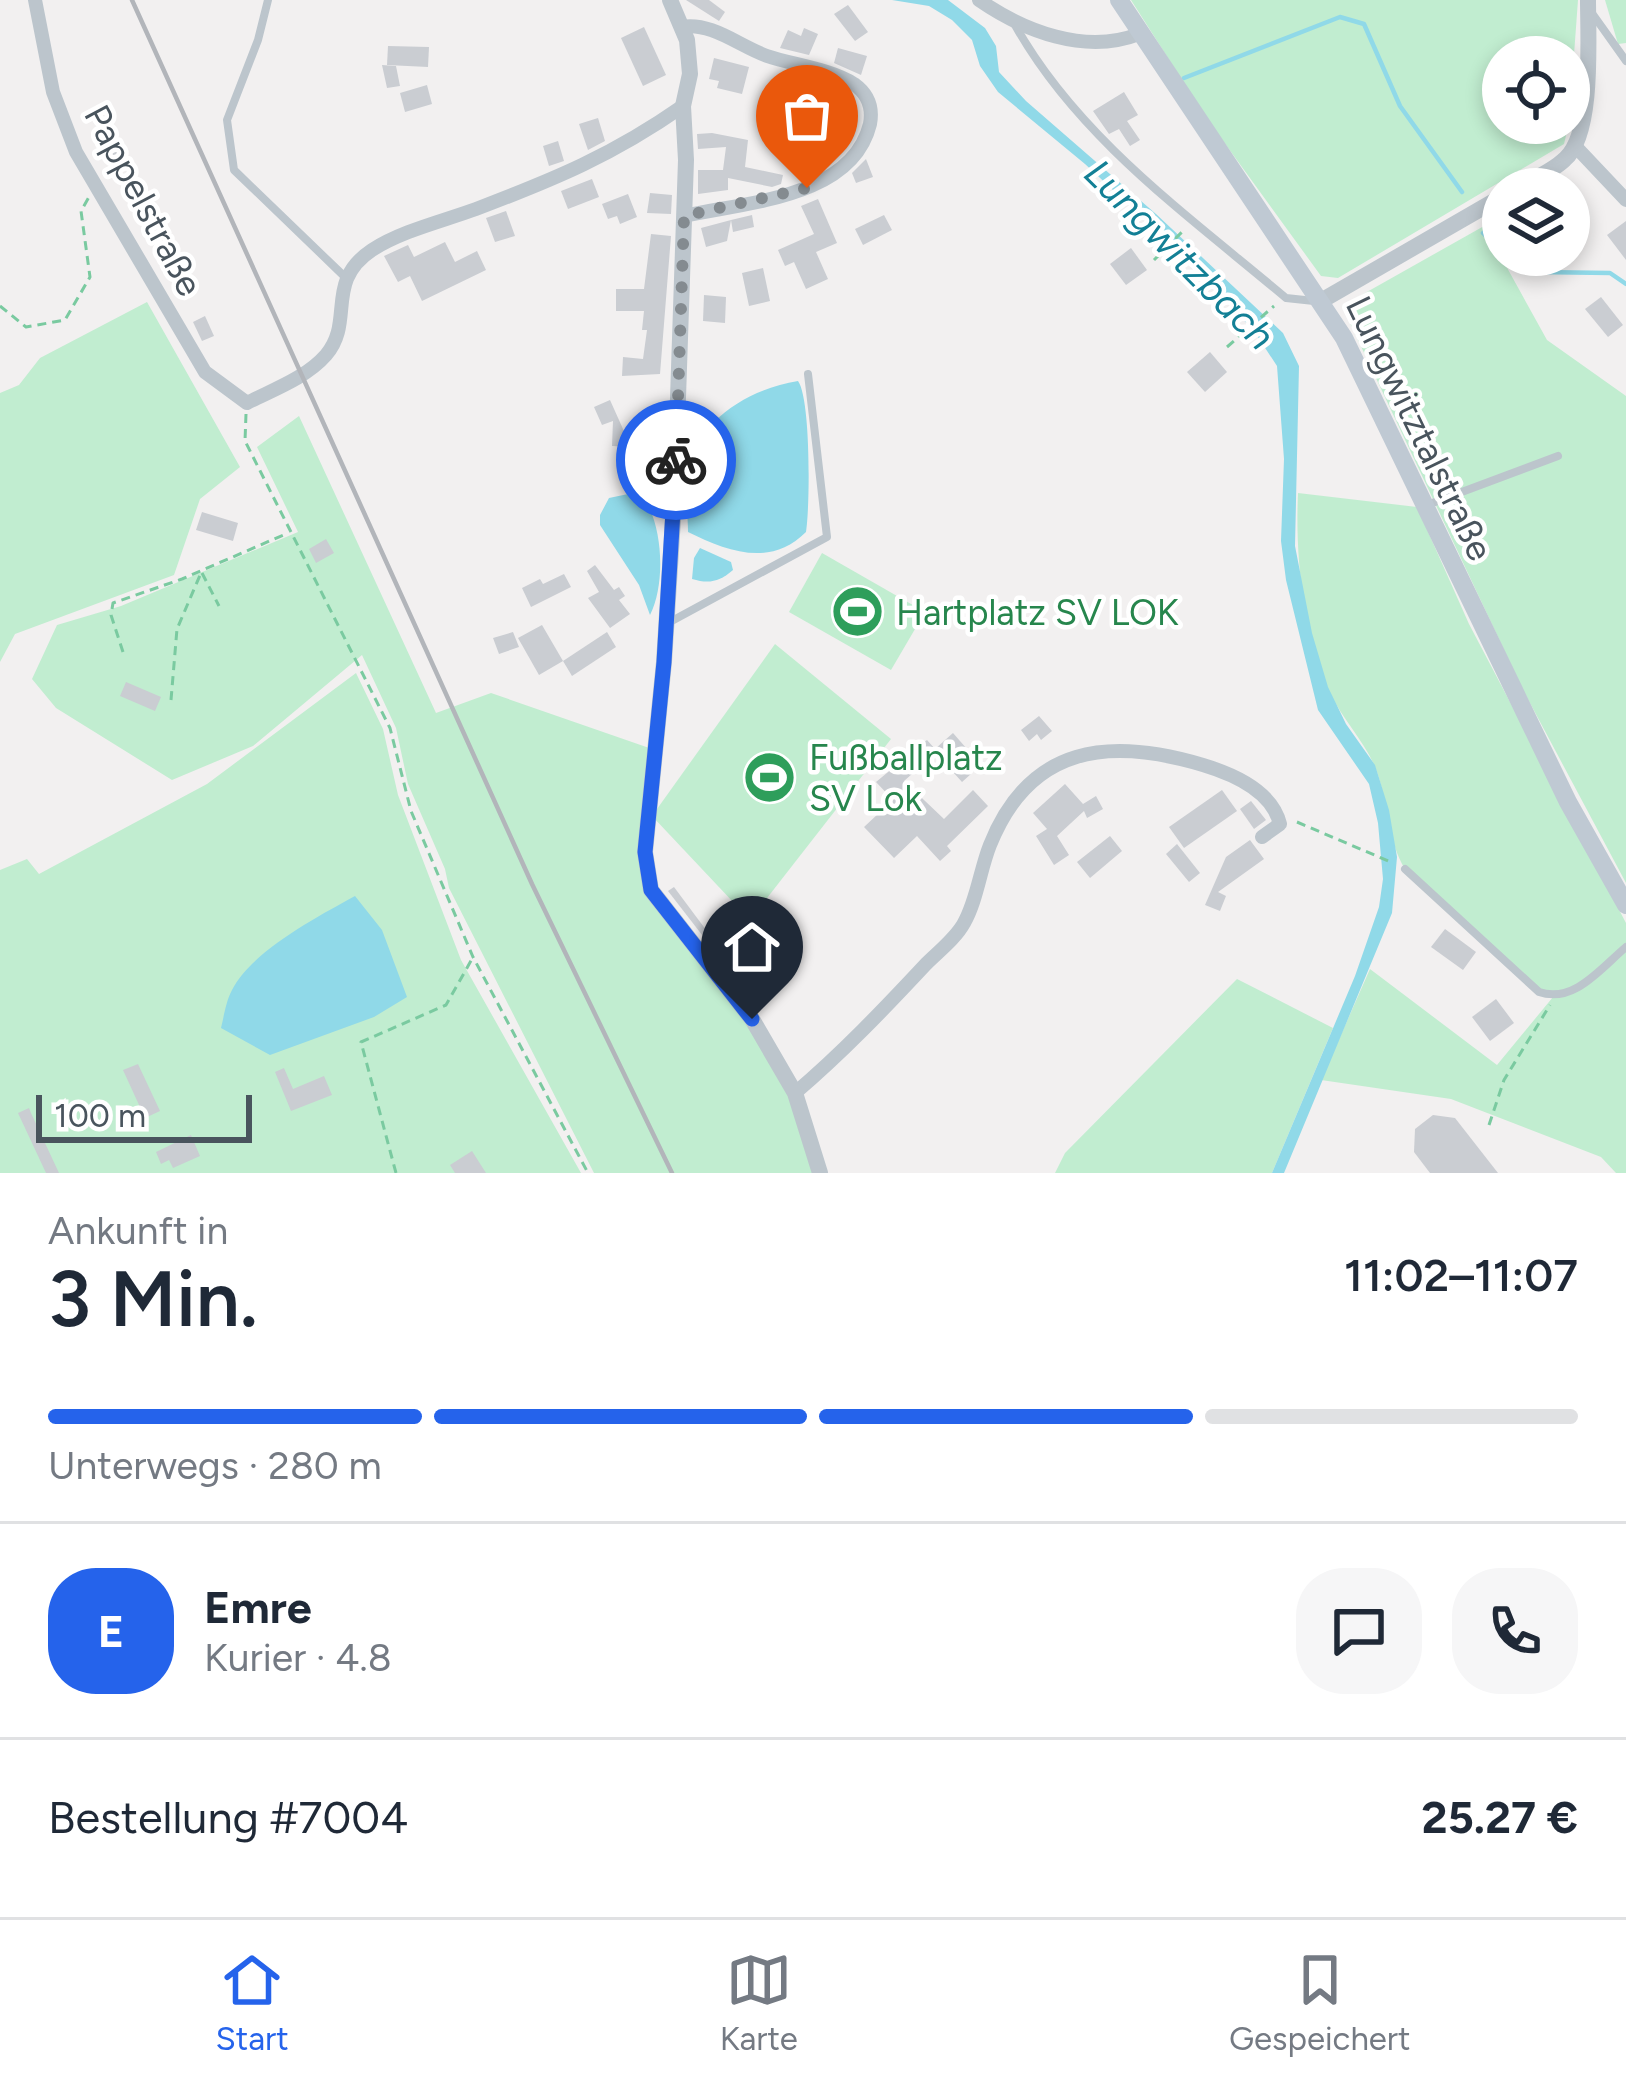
<!DOCTYPE html>
<html lang="de">
<meta charset="utf-8">
<style>
body{margin:0;font-family:Figtree,sans-serif;background:#f6f6f7;color:#1f2937;height:100vh;display:flex;flex-direction:column;font-size:45px;white-space:nowrap}
*{box-sizing:border-box;margin:0}
p{font-size:39px;color:#747a83}
.icon{flex:none;width:66px;height:66px;fill:none;stroke:currentColor;stroke-width:2;stroke-linecap:round;stroke-linejoin:round}
.map{position:relative;height:1173px;overflow:hidden}
.side{display:flex;flex-direction:column;background:#fff;flex:1}
.side>*{flex:none}
.buttons{position:absolute;left:1482px;top:36px;display:grid;gap:24px}
.buttons a{display:grid;place-items:center;width:108px;height:108px;border-radius:50%;background:#fff;box-shadow:0 6px 18px #0003;font-size:60px}
.scale{position:absolute;left:36px;bottom:30px;width:216px;box-sizing:border-box;padding-left:12px;border:6px solid #49545d;border-top:0;font-size:33px;line-height:42px;white-space:nowrap;color:#49545d;-webkit-text-stroke:9px #fff;paint-order:stroke}
.pin{position:absolute;display:grid;place-items:center;width:102px;height:102px;color:#fff;margin:-123px -51px;border-radius:50% 50% 50% 0;rotate:-45deg;box-shadow:0 0 12px #0007}
.pin .icon{rotate:45deg}
.courier{position:absolute;display:grid;place-items:center;width:120px;height:120px;margin:-60px;border:9px solid #2563eb;border-radius:50%;background:#fff;color:#222;box-shadow:0 3px 15px #0007}
.summary em{font-style:normal;font-weight:600}
.summary div{display:flex;flex-direction:column-reverse}
.summary{display:flex;align-items:center;justify-content:space-between;height:204px;padding:0 48px}
h1{font-size:78px;font-weight:600;line-height:90px}
.bar{display:grid;grid-template-columns:repeat(4,1fr);gap:18px 12px;align-content:center;height:144px;padding:0 48px}
.bar i{height:15px;border-radius:9px;background:#e0e1e3}
.bar .active{background:#2563eb}
.bar p{grid-column:span 4}
.line{display:flex;align-items:center;gap:30px;padding:0 48px;border-top:3px solid #e0e1e3}
.line div{flex:1}
.round{display:grid;place-items:center;flex:none;width:126px;height:126px;border-radius:48px;background:#f6f6f7}
.tab-bar{display:flex;justify-content:space-around;align-items:center;height:168px;border-top:3px solid #e0e1e3;background:#fff;font-size:33px;color:#747a83}
.tab-bar a{display:grid;justify-items:center;gap:6px}
.tab-bar .active{color:#2563eb}
.map>svg:first-child{display:block}
</style>
<div class="map">
<svg width="1626" height="1173" viewBox="0 0 1626 1173">
<rect width="100%" height="100%" fill="#f2f0f0"/>
<g fill="#c1edd0">
<path d="M1131,0H1578L1569,123V57H1503V123H1569L1564,144L1338,278L1321,276L1205,116Z"/>
<path d="M1605,0H1626V43L1618,44Z"/>
<path d="M1484,226L1547,340L1626,396V883L1523,690L1342,306Z"/>
<path d="M147,302L240,467L200,499L174,575L15,634L0,662V393L19,385L40,358Z"/>
<path d="M299,416L436,713L491,693L655,750L651,890L795,1093L820,1173H594L449,888L445,869L408,784L396,728L362,655L253,746L172,780L56,708L32,679L57,625L121,606L298,532L257,447Z"/>
<path d="M1298,493L1417,507L1469,624L1626,923V1173H1616L1601,1157L1451,1099L1321,1080L1370,969L1497,1065L1553,997L1539,992L1405,869C1388,842 1388,803 1377,772C1367,744 1343,720 1330,693C1303,633 1295,558 1298,493Z"/>
<path d="M822,553L925,612L891,670L789,612Z"/>
<path d="M775,644L891,739L750,920L652,816Z"/>
<path d="M356,673L383,729L398,795L461,960L581,1173H0V870L27,859L39,874L207,784Z"/>
<path d="M1237,979L1333,1028L1272,1173H1055L1065,1153Z"/>
</g>
<g fill="#90d9e8">
<path d="M892,0H948L985,28L996,46L999,72L1026,101L1156,214L1283,333L1299,366L1295,546L1312,633L1328,687L1346,724L1375,765L1389,810L1397,857L1392,913L1284,1173H1272L1355,976L1379,907L1383,879L1378,823L1369,784L1318,710L1286,580L1281,541L1284,459L1277,366L1254,331L1185,257L1085,164L998,92L980,66L972,40L952,20L929,6Z"/>
<path d="M798,381C811,399 810,507 806,532C770,568 727,551 688,532C688,513 684,491 687,473C696,421 748,389 798,381Z"/>
<path d="M633,493L643,496C663,526 666,583 650,615L639,585L600,525V515L609,498Z"/>
<path d="M700,548L731,562L733,570C719,582 709,584 692,579L694,558Z"/>
<path d="M355,896L382,930L407,997L374,1017L270,1055L221,1028C224,1016 226,1001 232,990C252,951 317,917 355,896Z"/>
</g>
<g fill="none" stroke-linecap="round" stroke-linejoin="round">
<g stroke="#90d9e8" stroke-width="4.5">
<path d="M1184,78L1340,17L1364,24L1400,106L1462,192"/>
<path d="M1483,233L1503,253"/>
<path d="M1505,255L1536,272L1610,273L1626,284"/>
</g>
</g>
<g fill="#cacdd2">
<path d="M686,0H709L725,12L719,21Z"/>
<path d="M848,5L868,32L855,41L834,14Z"/>
<path d="M644,27L666,75L643,86L621,38Z"/>
<path d="M804,28L818,34L809,55L780,48L788,30L801,36Z"/>
<path d="M388,46L429,47L428,67L387,65Z"/>
<path d="M838,48L867,56L861,75L834,63Z"/>
<path d="M714,58L749,67L742,94L717,88L719,81L709,79Z"/>
<path d="M382,65L396,66L400,86L387,88Z"/>
<path d="M427,85L432,104L405,112L400,93Z"/>
<path d="M1124,92L1138,115L1127,121L1140,140L1130,146L1119,129L1109,134L1093,111Z"/>
<path d="M819,115L845,135L837,148L821,138L818,145L807,138Z"/>
<path d="M598,118L605,141L588,150L579,124Z"/>
<path d="M712,133L748,140L745,167L783,175L781,184L772,187L728,178V190L698,194V170H723L726,147L698,149L697,134Z"/>
<path d="M119,140L127,169L115,172L108,143Z"/>
<path d="M558,141L564,161L549,166L543,146Z"/>
<path d="M866,159L873,177L856,183L852,173Z"/>
<path d="M592,179L599,197L568,209L561,191Z"/>
<path d="M650,193L672,195L671,214L647,213Z"/>
<path d="M628,194L637,217L620,224L617,216L608,219L602,204Z"/>
<path d="M818,199L837,243L816,252L828,279L806,289L794,262L785,266L778,250L814,234L801,206Z"/>
<path d="M506,211L515,236L495,242L486,218Z"/>
<path d="M752,215L754,227L733,232L731,220Z"/>
<path d="M884,215L892,230L863,245L855,229Z"/>
<path d="M731,220L727,241L706,247L701,228Z"/>
<path d="M1626,221V260L1607,235Z"/>
<path d="M651,234L671,236L660,374L622,376L623,357L643,359L647,330H642L644,311H616V289H644Z"/>
<path d="M445,242L455,262L477,251L486,270L422,301L410,276L398,282L384,256L408,245L414,257Z"/>
<path d="M1131,248L1147,270L1126,285L1110,264Z"/>
<path d="M763,268L770,301L749,306L742,273Z"/>
<path d="M704,295L726,297L725,323L703,321Z"/>
<path d="M1601,297L1623,325L1608,337L1585,309Z"/>
<path d="M205,316L214,336L202,341L193,322Z"/>
<path d="M1210,352L1227,372L1205,392L1187,372Z"/>
<path d="M610,400L623,429L632,447L612,446L613,421L602,425L594,407Z"/>
<path d="M202,512L238,523L233,541L196,530Z"/>
<path d="M326,539L334,553L316,563L309,549Z"/>
<path d="M595,565L614,590L619,587L625,596L619,600L630,614L610,628L588,598L599,592L587,571Z"/>
<path d="M564,574L571,587L531,607L522,588L540,579L543,584Z"/>
<path d="M542,625L563,661L539,675L518,638Z"/>
<path d="M513,632L519,647L499,654L493,638Z"/>
<path d="M607,632L616,647L572,676L563,661Z"/>
<path d="M126,682L161,697L155,711L120,696Z"/>
<path d="M1039,716L1052,731L1041,740L1037,734L1029,741L1021,730Z"/>
<path d="M953,733L981,765L962,782L936,753L904,781L944,819L973,790L988,806L947,846L951,851L940,861L917,836L894,858L864,827L893,800L876,782L927,740L935,749Z"/>
<path d="M1065,784L1083,804L1096,796L1103,809L1087,818L1084,811L1057,836L1069,855L1054,865L1036,836L1047,829L1033,813Z"/>
<path d="M1222,790L1237,811L1184,848L1169,827Z"/>
<path d="M1251,801L1266,820L1254,829L1240,809Z"/>
<path d="M1110,836L1122,851L1090,878L1077,862Z"/>
<path d="M1250,840L1264,859L1218,892L1226,896L1220,911L1205,905L1226,857Z"/>
<path d="M1177,844L1200,873L1189,882L1166,854Z"/>
<path d="M674,887L721,950L716,953L668,891Z"/>
<path d="M1445,929L1476,952L1463,970L1431,947Z"/>
<path d="M1496,999L1514,1023L1490,1041L1472,1017Z"/>
<path d="M138,1064L160,1111L145,1118L123,1070Z"/>
<path d="M284,1068L293,1089L324,1076L332,1095L291,1111L275,1072Z"/>
<path d="M29,1108L31,1113L59,1173H46L18,1113Z"/>
<path d="M1433,1115L1455,1118L1498,1173H1430L1414,1152L1415,1129Z"/>
<path d="M191,1135L200,1156L173,1168L169,1160L161,1164L156,1152Z"/>
<path d="M472,1151L486,1173H455L450,1165Z"/>
</g>
<g fill="none" stroke-linecap="round" stroke-linejoin="round">
<g stroke="#7acaa0" stroke-width="3" stroke-dasharray="9 6" stroke-linecap="butt">
<path d="M1154,260L1184,230"/>
<path d="M0,306L26,327L65,320L90,277L81,211L89,197"/>
<path d="M1227,347L1274,306"/>
<path d="M246,414L245,441L390,728L411,811L473,957L588,1173"/>
<path d="M202,573L219,606"/>
<path d="M123,652L111,615L113,603L182,579L288,533"/>
<path d="M171,700L177,629L201,573"/>
<path d="M1297,822L1393,863"/>
<path d="M1489,1125L1504,1080L1550,1005"/>
<path d="M396,1173L361,1042L446,1005L472,959"/>
</g>
<g stroke="#bcc5cc" stroke-width="8">
<path d="M268,0L258,40L227,120L234,170L345,277"/>
<path d="M1589,9L1626,61"/>
<path d="M1015,25C1078,138 1189,216 1286,298L1314,301"/>
<path d="M1427,505L1558,456"/>
<path d="M668,623L827,537L808,374"/>
<path d="M1405,869L1539,992C1574,1004 1601,968 1626,947"/>
</g>
<g stroke="#bcc5cc" stroke-width="14">
<path d="M35,0L53,92L76,152L205,372L247,403C272,390 306,378 326,355C355,321 324,282 372,250C401,231 443,221 476,209C555,179 613,155 683,106"/>
<path d="M979,0C1024,31 1085,55 1139,34"/>
<path d="M682,27C712,22 739,46 767,56C794,65 831,69 854,84C868,94 873,108 870,124C852,198 746,202 684,216"/>
<path d="M1576,147L1626,200"/>
<path d="M795,1093C842,1053 884,1009 926,964C938,952 956,938 964,923C977,900 980,870 990,845C1030,745 1109,737 1203,765C1233,774 1272,791 1280,824L1262,837"/>
</g>
<g stroke="#bcc5cc" stroke-width="16">
<path d="M670,0L687,40L690,74L683,106L686,160L675,487L664,662L645,852L651,890L752,1019L795,1093L820,1173"/>
<path d="M1516,189C1531,180 1552,172 1565,159C1594,134 1588,38 1588,0"/>
<path d="M1321,301L1503,196"/>
</g>
<path stroke="#bfc9d3" stroke-width="18" d="M1119,0L1344,338L1568,802L1626,905"/>
<path stroke="#b2b5ba" stroke-width="4.5" d="M132,0L532,884L672,1173"/>
</g>
<g fill="none" stroke-linecap="round" stroke-linejoin="round">
<path stroke="#848b90" stroke-width="12" stroke-dasharray="0 21.6" d="M676,460L684,216L807,188"/>
<path stroke="#2563eb" stroke-width="15" d="M676,460L664,662L645,852L651,890L752,1019"/>
</g>
<defs>
<symbol id="stadium-disc" viewBox="-11 -11 22 22"><circle r="9.5" fill="#2e9e5b" stroke="#fff"/><path d="M0-5a6.5 5 0 1 0 0 10a6.5 5 0 1 0 0-10ZM-3.5-1.8h7v3.6h-7Z" fill="#fff"/></symbol>
</defs>
<g fill-rule="evenodd">
<use href="#stadium-disc" x="828" y="582" width="59" height="59"/>
<use href="#stadium-disc" x="740" y="748" width="59" height="59"/>
</g>
<g text-anchor="middle" stroke-width="9" stroke-linejoin="round" paint-order="stroke">
<g font-size="36" fill="#49545d" stroke="#fff">
<text transform="translate(144 200) rotate(62)" y="13">Pappelstraße</text>
<text transform="translate(1420 428) rotate(64)" y="13">Lungwitztalstraße</text>
</g>
<g font-size="36" fill="#27864d" stroke="#fff" text-anchor="start">
<text x="896" y="625">Hartplatz SV LOK</text>
<text x="809" y="770">Fußballplatz<tspan x="809" dy="41">SV Lok</tspan></text>
</g>
<g font-size="39" font-style="italic" fill="#138096" stroke="#fff">
<text transform="translate(1180 254) rotate(45)" y="14">Lungwitzbach</text>
</g>
</g>
</svg>
<div class="buttons">
<a><svg class="icon" aria-label="locate" viewBox="0 0 24 24"><circle cx="12" cy="12" r="6"/><path d="M12 2v4M12 18v4M2 12h4M18 12h4"/></svg></a>
<a><svg class="icon" aria-label="layers" viewBox="0 0 24 24"><path d="M12 4l9 5-9 5-9-5zM3 14l9 5 9-5"/></svg></a>
</div>
<div class="scale">100 m</div>
<div class="pin" style="left:807px;top:188px;background:#ea580c"><svg class="icon" aria-label="bag" viewBox="0 0 24 24"><path d="M5 8h14l-1 12H6zM9 8a3 3 0 0 1 6 0"/></svg></div>
<div class="pin" style="left:752px;top:1019px;background:#1f2937"><svg class="icon" aria-label="home" viewBox="0 0 24 24"><path d="M3 11l9-7 9 7M6 9v11h12V9"/></svg></div>
<div class="courier" style="left:676px;top:460px"><svg class="icon" aria-label="bike" viewBox="0 0 24 24"><circle cx="6" cy="16" r="4"/><circle cx="18" cy="16" r="4"/><path d="M6 16l4-8h5l3 8M10 8l3 8H6M13 5h3"/></svg></div>
</div>
<section class="side">
<div class="summary"><div><h1>3 Min.</h1><p>Ankunft in</p></div><em>11:02–11:07</em></div>
<div class="bar"><i class="active"></i><i class="active"></i><i class="active"></i><i></i><p>Unterwegs · 280 m</p></div>
<div class="line" style="height:216px"><b class="round" style="background:#2563eb;color:#fff">E</b><div><b>Emre</b><p>Kurier · 4.8</p></div><a class="round"><svg class="icon" aria-label="chat" viewBox="0 0 24 24"><path d="M4 5h16v11H9l-5 4z"/></svg></a><a class="round"><svg class="icon" aria-label="phone" viewBox="0 0 24 24"><path d="M5 4h4l2 5-3 2q2 4 5 5l2-3 5 2v4C11 20 4 13 5 4z"/></svg></a></div>
<div class="line" style="height:156px"><div>Bestellung #7004</div><b>25.27 €</b></div>
</section>
<nav class="tab-bar">
<a class="active"><svg class="icon" aria-label="home" viewBox="0 0 24 24"><path d="M3 11l9-7 9 7M6 9v11h12V9"/></svg>Start</a>
<a><svg class="icon" aria-label="map" viewBox="0 0 24 24"><path d="M3 6l6-2 6 2 6-2v14l-6 2-6-2-6 2zM9 4v14M15 6v14"/></svg>Karte</a>
<a><svg class="icon" aria-label="saved" viewBox="0 0 24 24"><path d="M7 4h10v16l-5-4-5 4z"/></svg>Gespeichert</a>
</nav>
